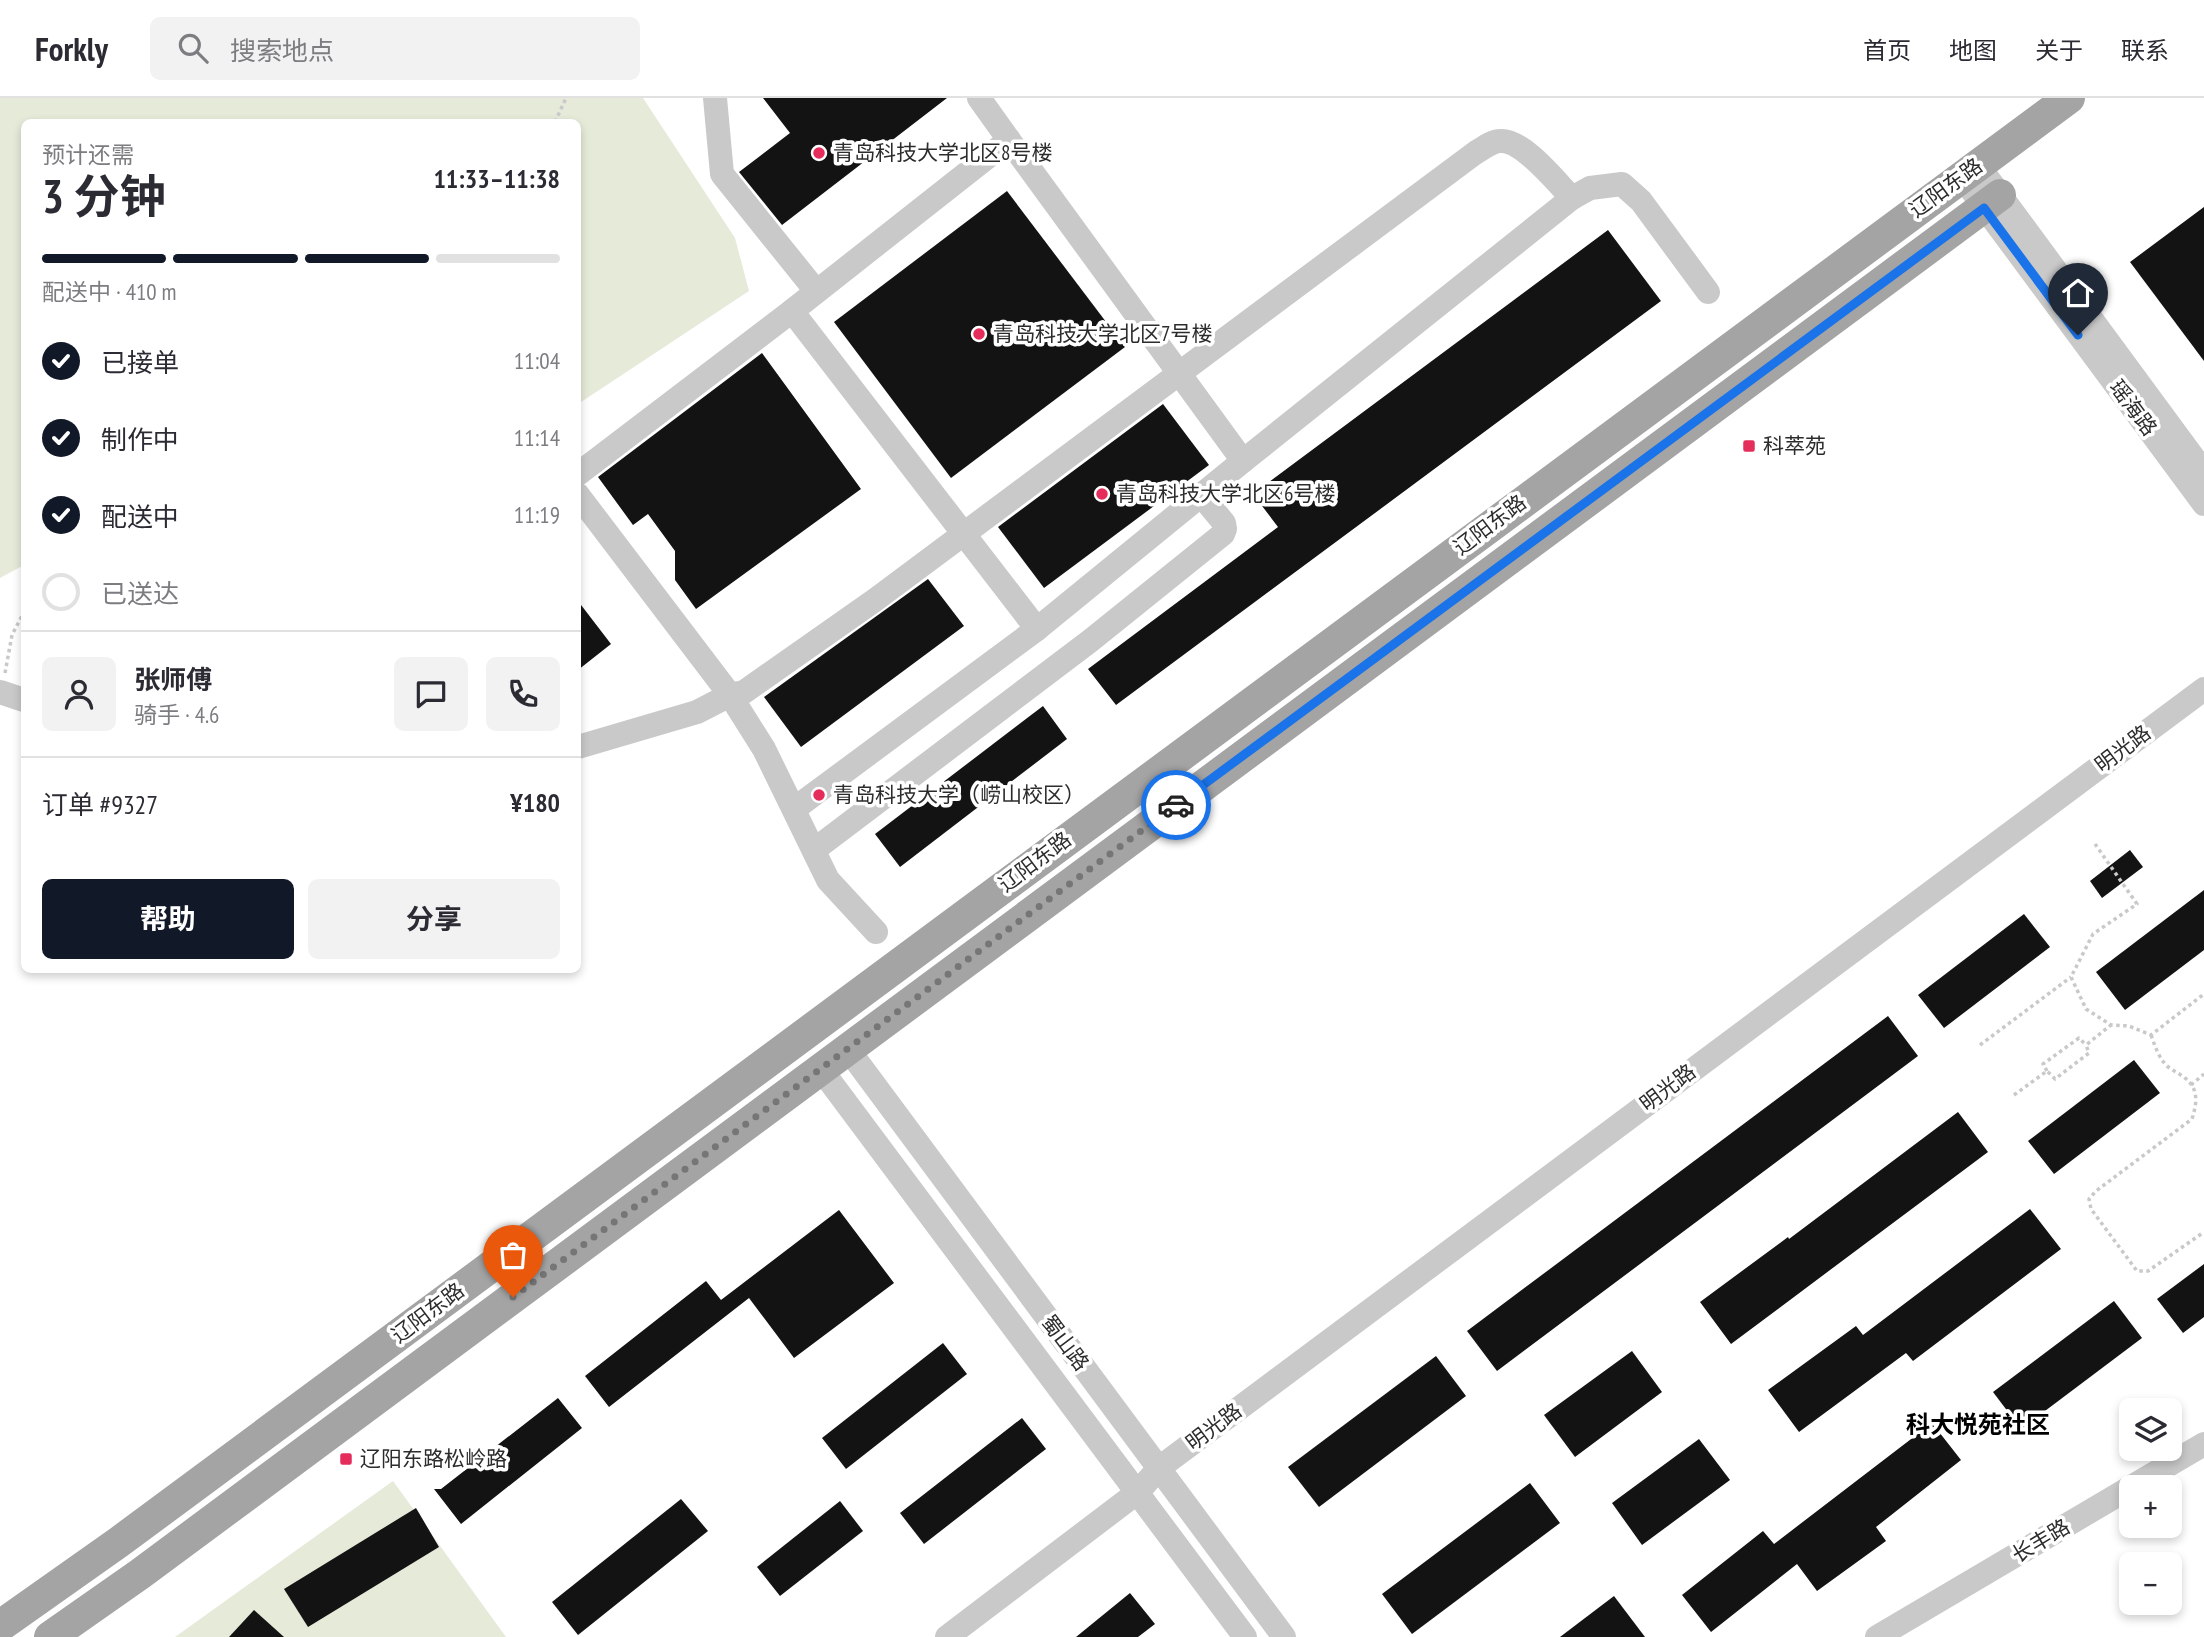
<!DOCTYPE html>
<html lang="zh">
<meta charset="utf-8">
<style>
body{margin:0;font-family:"PT Sans Narrow","Noto Sans SC",sans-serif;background:#f2f2f3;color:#2b2b33;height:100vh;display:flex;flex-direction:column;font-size:26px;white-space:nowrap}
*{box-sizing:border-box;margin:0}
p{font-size:23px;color:#7c7c81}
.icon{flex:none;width:38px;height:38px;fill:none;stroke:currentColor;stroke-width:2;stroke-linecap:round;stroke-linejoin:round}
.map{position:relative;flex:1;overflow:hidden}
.sheet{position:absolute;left:21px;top:21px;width:560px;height:854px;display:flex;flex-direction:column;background:#fff;border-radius:10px;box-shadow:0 4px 10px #0003}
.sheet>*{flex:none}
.fabs{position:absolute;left:2119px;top:1300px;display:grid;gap:14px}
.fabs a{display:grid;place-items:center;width:63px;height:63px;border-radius:10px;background:#fff;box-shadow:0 4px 10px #0003;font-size:35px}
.pin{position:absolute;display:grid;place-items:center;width:60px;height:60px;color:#fff;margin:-72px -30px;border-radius:50% 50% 50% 0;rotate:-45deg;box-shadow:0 0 7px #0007}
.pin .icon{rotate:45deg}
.courier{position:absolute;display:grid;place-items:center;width:70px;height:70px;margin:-35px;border:5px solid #1a73e8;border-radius:50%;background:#fff;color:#222;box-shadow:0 2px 9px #0007}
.headline em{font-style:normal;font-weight:700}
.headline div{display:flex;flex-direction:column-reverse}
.headline{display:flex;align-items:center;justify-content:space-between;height:119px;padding:0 21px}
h1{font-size:46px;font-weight:700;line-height:52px}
.bar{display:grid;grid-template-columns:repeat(4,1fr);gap:10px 7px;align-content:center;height:84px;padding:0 21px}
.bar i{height:9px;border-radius:5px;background:#e1e1e2}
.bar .current{background:#111827}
.bar p{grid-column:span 4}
.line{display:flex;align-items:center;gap:18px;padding:0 21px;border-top:2px solid #e1e1e2}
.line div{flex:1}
.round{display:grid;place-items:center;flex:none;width:74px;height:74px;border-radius:10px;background:#f2f2f3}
ol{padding:0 21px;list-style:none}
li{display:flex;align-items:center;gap:21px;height:77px}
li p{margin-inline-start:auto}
li .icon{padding:7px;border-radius:50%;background:#111827;color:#fff;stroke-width:4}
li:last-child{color:#7c7c81}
li i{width:38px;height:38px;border:4px solid #e1e1e2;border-radius:50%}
.primary-button{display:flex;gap:14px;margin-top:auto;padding:14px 21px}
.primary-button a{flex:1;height:80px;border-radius:10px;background:#111827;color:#fff;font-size:28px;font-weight:700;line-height:80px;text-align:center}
.primary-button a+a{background:#f2f2f3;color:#2b2b33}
header{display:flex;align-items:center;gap:42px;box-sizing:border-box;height:98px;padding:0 35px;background:#fff;border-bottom:2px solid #e1e1e2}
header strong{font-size:33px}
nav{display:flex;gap:38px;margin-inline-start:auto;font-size:24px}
.search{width:490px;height:63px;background:#f2f2f3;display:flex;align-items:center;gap:18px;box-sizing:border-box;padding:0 24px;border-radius:10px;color:#7c7c81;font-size:26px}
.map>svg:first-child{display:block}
</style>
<header>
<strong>Forkly</strong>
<div class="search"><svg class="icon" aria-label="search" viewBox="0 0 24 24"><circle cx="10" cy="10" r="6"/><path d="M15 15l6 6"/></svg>搜索地点</div>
<nav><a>首页</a><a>地图</a><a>关于</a><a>联系</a></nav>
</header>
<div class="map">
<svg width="2204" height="1539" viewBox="0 0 2204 1539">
<rect width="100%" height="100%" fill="#fff"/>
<g fill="#e5ead9">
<path d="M0,0H643L735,140L749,193L578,306V24H24V467L0,480Z"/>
<path d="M393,1383L506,1539H175Z"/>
</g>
<g fill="#131313">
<path d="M763,0H947L782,127L739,74L790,35Z"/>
<path d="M1007,93L1125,249L951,380L834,224Z"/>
<path d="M2204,109V263L2130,164Z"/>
<path d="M1608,132L1661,203L1116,607L1088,571L1278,429L1253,396Z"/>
<path d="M762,255L861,391L696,511L675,482V453L648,416L633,427L598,379Z"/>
<path d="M1163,306L1209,367L1044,490L998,429Z"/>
<path d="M928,481L964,528L801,649L764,599Z"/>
<path d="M578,503L611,546L578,572Z"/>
<path d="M1043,608L1067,641L900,769L875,736Z"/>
<path d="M2130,752L2143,769L2102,800L2090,783Z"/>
<path d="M2204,792V852L2125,912L2096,874Z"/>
<path d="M2024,816L2050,849L1944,930L1918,897Z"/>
<path d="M1888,918L1918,958L1497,1273L1467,1233Z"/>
<path d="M2134,962L2160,995L2054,1076L2028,1043Z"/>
<path d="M1958,1014L1988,1054L1731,1246L1700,1204L1788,1139L1789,1141Z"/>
<path d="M2030,1111L2061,1151L1913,1263L1906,1255L1799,1334L1768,1292L1856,1228L1863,1237Z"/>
<path d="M839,1112L894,1185L794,1260L749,1200L609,1309L585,1278L706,1183L721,1202Z"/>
<path d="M2204,1166V1219L2183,1235L2157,1201Z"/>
<path d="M2114,1203L2142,1240L2021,1331L1993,1294Z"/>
<path d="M943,1245L967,1276L846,1371L822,1340Z"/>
<path d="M1632,1253L1662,1294L1575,1359L1544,1317Z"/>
<path d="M1436,1258L1466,1298L1319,1409L1288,1369Z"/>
<path d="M558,1300L582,1330L461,1426L434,1391H441Z"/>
<path d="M1022,1320L1046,1351L924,1446L900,1415Z"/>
<path d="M1932,1325L1961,1362L1876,1429L1886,1443L1817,1493L1797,1466L1711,1534L1682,1497L1763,1433L1774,1446Z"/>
<path d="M1699,1341L1730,1382L1642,1447L1612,1405Z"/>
<path d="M1530,1385L1560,1425L1412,1536L1382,1496Z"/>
<path d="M681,1401L708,1433L578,1537L552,1504Z"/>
<path d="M840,1403L863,1433L780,1498L757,1469Z"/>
<path d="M416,1410L439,1449L308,1529L284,1491Z"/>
<path d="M1130,1495L1155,1526L1138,1539H1076Z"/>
<path d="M1614,1498L1645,1539H1560Z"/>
<path d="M254,1512L284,1539H229Z"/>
</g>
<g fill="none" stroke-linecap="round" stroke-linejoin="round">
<g stroke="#c9c9c9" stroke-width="3.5" stroke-dasharray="3.5 3.5" stroke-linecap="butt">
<path d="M555,24L566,0"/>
<path d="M5,575L12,537L24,514"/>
<path d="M2095,746L2137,806L2093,836L2071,879L2086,911L2111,927L2129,928L2151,937L2204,896"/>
<path d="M2151,937C2155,948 2158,958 2166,967C2171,972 2179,975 2185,980C2199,991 2197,1005 2192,1021L2096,1093L2089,1101L2091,1111L2137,1173H2148L2204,1134"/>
<path d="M1980,947L2071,879"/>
<path d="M2047,973L2043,966L2079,940L2086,947"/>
<path d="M2191,987L2204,976"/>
<path d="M2014,997L2047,973L2055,981L2089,955L2086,947L2111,927"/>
</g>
<g stroke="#c9c9c9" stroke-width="24">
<path d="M715,0L722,76L816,193"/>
<path d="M979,0L1009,42"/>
<path d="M1978,67L2204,374"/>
<path d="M1962,79L2204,406"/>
<path d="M792,213L1009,42L1243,363L1037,531L794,711"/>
<path d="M1243,363L1572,100L1590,90L1622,86L1641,103L1708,194"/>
<path d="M578,376L792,213L1037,531"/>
<path d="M578,397L730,597L764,651L828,782L876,834"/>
<path d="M0,594L24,602"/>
<path d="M578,649L697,614L730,597L744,594L875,502L1475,55C1482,51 1492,43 1500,43C1523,41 1557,85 1572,100"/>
<path d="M814,752L1090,543L1223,436L1225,431L1224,425L1201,397"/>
<path d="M847,950L1284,1539"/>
<path d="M820,970L1245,1539"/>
<path d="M947,1539L1138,1394L1159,1370L2204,591"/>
<path d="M1877,1539L2204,1346"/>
</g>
<g stroke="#a4a4a4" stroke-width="32">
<path d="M0,1528L119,1444L2069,0"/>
<path d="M50,1539L140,1476L2000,97"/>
</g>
</g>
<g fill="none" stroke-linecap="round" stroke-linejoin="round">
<path stroke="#767676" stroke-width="7" stroke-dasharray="0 12.6" d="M513,1199L1176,707"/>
<path stroke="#1a73e8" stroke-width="9" d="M1176,707L1984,110L2078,237"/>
</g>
<g fill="#e42d5b" stroke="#fff" stroke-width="2.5">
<circle cx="819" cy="55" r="7"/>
<circle cx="979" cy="236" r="7"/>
<rect x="1742" y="341" width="14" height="14" rx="3.5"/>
<circle cx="1102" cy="396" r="7"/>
<circle cx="819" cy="697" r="7"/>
<rect x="339" y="1354" width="14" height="14" rx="3.5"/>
</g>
<g text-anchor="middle" stroke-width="7" stroke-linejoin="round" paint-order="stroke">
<g font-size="21" fill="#2c2c2c" stroke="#fff" text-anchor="start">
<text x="833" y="62">青岛科技大学北区8号楼</text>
<text x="993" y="243">青岛科技大学北区7号楼</text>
<text x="1763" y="355">科萃苑</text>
<text x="1116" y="403">青岛科技大学北区6号楼</text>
<text x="833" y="704">青岛科技大学（崂山校区）</text>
<text x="360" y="1368">辽阳东路松岭路</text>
</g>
<g font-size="21" fill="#2c2c2c" stroke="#fff">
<text transform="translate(1946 90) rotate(-36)" y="7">辽阳东路</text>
<text transform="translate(2133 310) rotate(53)" y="7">瑶海路</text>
<text transform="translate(1490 427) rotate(-37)" y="7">辽阳东路</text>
<text transform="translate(2123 651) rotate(-37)" y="7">明光路</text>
<text transform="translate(1035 764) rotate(-37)" y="7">辽阳东路</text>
<text transform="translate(1668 990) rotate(-37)" y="7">明光路</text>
<text transform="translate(428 1215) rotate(-37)" y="7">辽阳东路</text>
<text transform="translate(1065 1245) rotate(53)" y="7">蜀山路</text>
<text transform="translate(1214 1329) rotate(-37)" y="7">明光路</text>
<text transform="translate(2041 1443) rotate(-31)" y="7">长丰路</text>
</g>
<g font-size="24" font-weight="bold" fill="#000" stroke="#fff">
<text x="1978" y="1335">科大悦苑社区</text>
</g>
</g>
</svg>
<div class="fabs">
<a><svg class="icon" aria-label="layers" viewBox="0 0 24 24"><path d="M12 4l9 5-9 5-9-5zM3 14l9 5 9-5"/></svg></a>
<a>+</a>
<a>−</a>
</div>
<div class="pin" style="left:513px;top:1199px;background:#ea580c"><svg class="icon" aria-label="bag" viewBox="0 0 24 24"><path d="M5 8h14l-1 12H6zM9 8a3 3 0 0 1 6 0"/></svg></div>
<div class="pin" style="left:2078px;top:237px;background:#1f2937"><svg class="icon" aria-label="home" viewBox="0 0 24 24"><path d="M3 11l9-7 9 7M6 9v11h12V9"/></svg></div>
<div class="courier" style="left:1176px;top:707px"><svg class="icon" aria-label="car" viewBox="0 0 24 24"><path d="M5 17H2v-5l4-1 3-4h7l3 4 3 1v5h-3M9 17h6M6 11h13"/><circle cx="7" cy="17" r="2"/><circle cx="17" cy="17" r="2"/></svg></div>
<section class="sheet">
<div class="headline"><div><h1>3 分钟</h1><p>预计还需</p></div><em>11:33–11:38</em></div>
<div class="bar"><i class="current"></i><i class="current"></i><i class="current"></i><i></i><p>配送中 · 410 m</p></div>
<ol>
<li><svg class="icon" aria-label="check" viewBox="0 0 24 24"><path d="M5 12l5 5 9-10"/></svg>已接单<p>11:04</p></li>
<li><svg class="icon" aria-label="check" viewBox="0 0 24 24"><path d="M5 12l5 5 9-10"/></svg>制作中<p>11:14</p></li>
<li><svg class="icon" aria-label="check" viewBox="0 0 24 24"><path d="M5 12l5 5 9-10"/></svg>配送中<p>11:19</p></li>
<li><i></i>已送达</li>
</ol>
<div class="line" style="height:126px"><a class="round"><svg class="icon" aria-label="person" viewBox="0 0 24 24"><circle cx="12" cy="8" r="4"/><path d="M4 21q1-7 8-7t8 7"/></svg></a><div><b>张师傅</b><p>骑手 · 4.6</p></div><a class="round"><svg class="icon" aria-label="chat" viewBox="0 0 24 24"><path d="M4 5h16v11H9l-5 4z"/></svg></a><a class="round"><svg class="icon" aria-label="phone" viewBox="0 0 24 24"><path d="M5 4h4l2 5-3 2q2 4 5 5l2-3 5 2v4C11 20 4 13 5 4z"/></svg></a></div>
<div class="line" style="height:91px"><div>订单 #9327</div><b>¥180</b></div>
<div class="primary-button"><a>帮助</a><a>分享</a></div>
</section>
</div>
